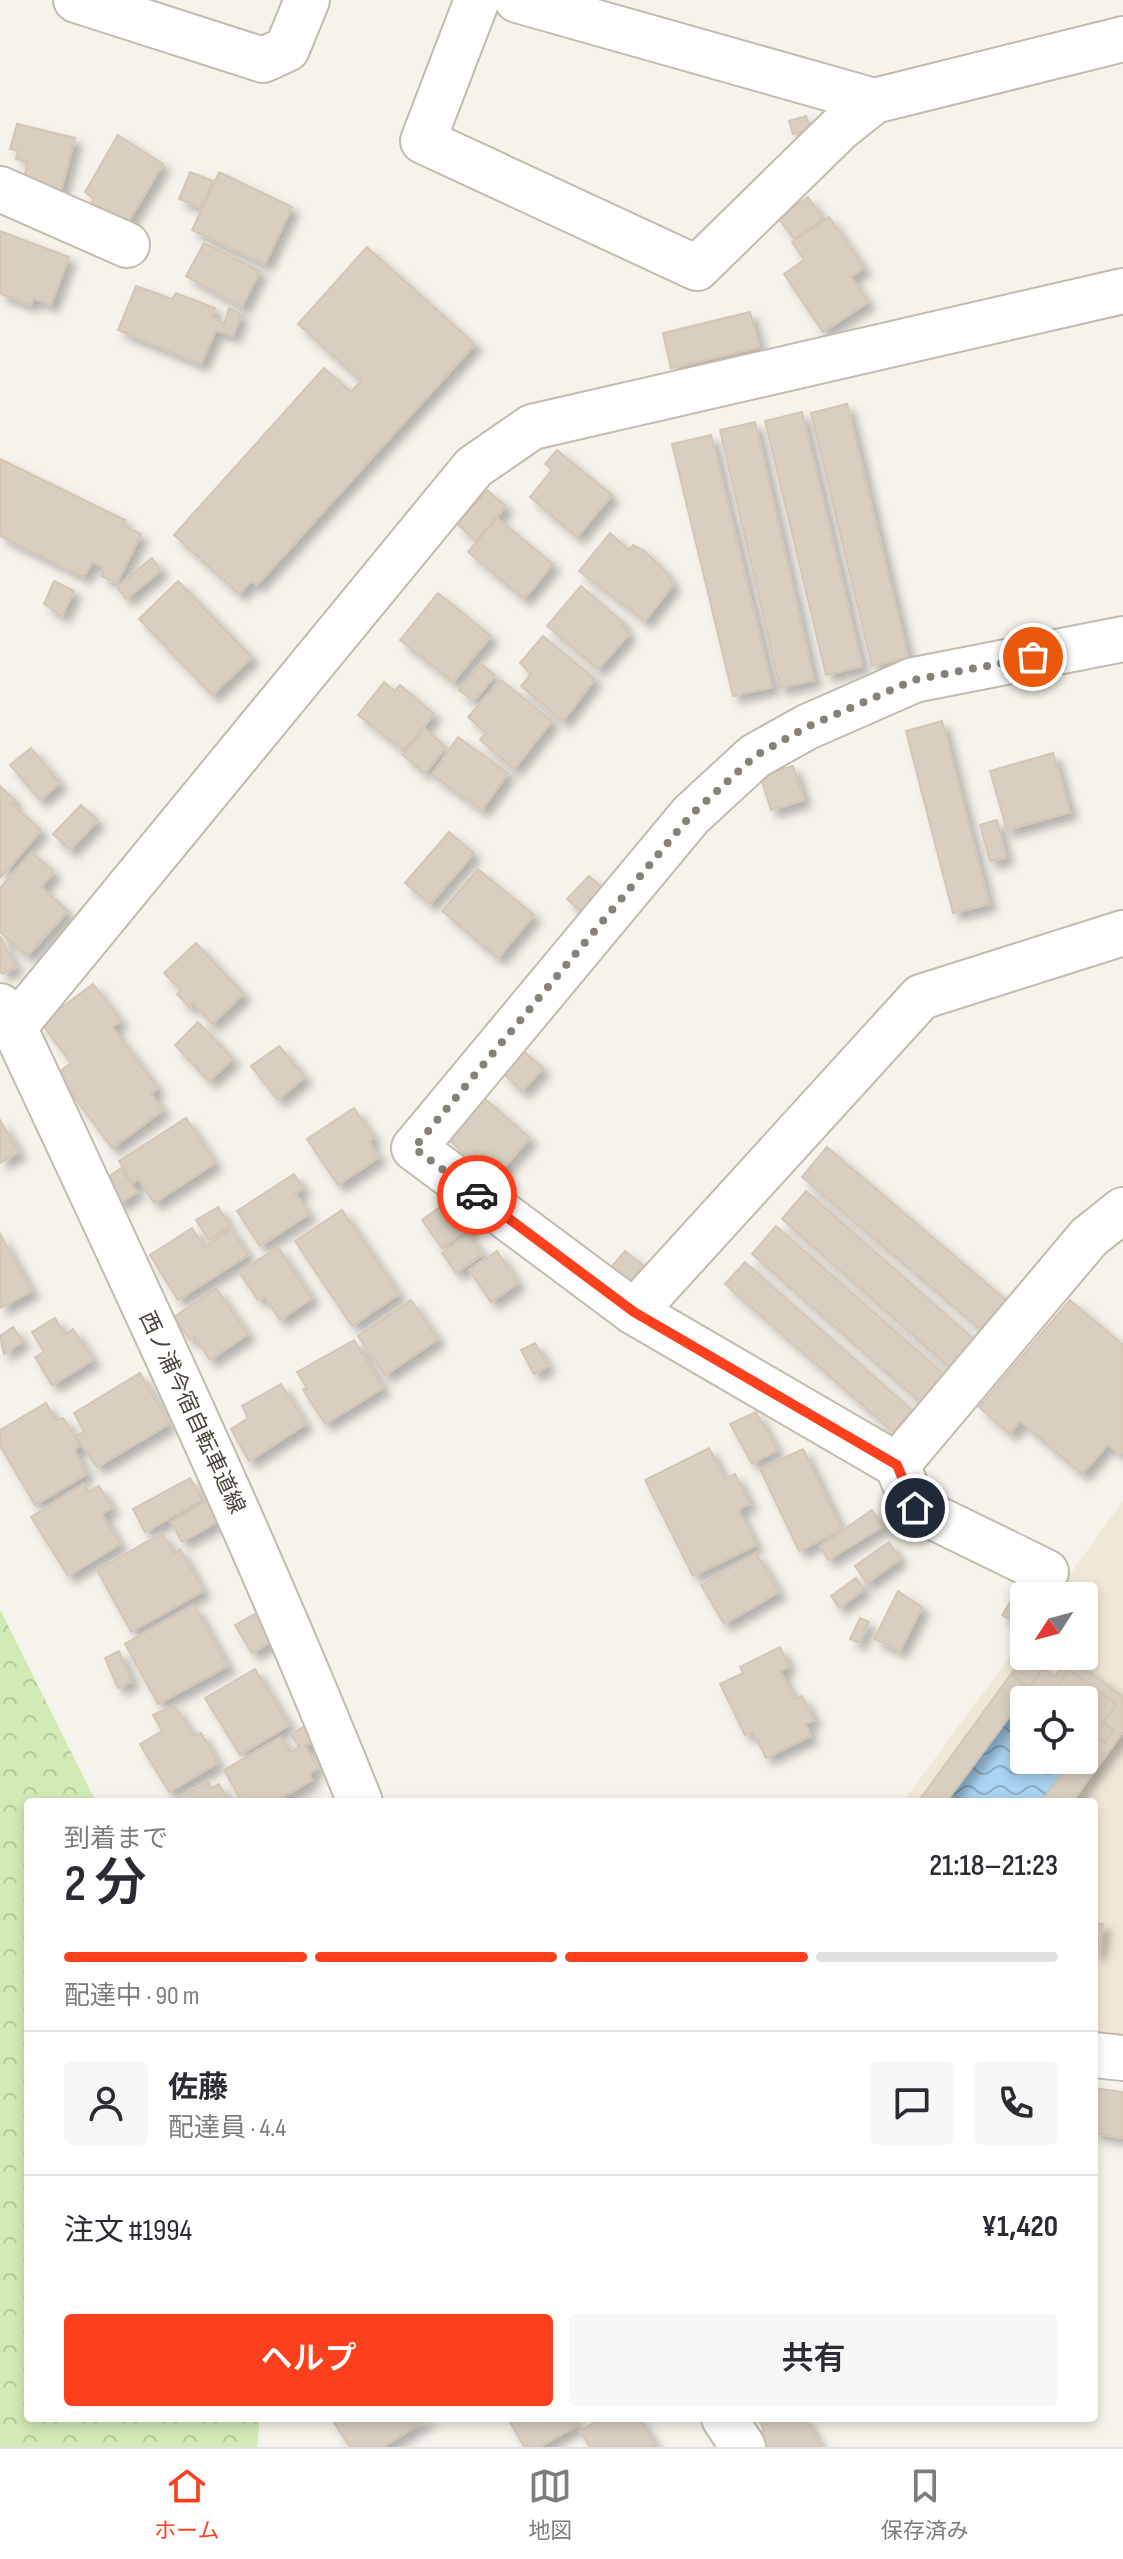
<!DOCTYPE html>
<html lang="ja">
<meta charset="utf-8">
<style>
body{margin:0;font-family:"Sofia Sans Condensed","Noto Sans JP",sans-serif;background:#f7f7f7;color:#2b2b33;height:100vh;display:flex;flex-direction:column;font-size:30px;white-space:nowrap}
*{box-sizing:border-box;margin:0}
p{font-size:26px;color:#7c7c81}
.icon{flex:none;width:44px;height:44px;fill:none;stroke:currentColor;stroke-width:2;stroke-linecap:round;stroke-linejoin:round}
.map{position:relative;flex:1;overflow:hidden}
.side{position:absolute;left:24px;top:1798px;width:1074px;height:624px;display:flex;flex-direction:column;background:#fff;border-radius:8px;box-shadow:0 4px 12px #0003}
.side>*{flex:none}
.needle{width:52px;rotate:234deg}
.controls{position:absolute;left:1010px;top:1582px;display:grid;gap:16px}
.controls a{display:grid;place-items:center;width:88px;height:88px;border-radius:8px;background:#fff;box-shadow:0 4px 12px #0003;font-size:40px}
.pin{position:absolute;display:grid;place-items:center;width:68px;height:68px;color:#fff;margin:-34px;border:4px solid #fff;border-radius:50%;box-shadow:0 2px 8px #0007}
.courier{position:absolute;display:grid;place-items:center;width:80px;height:80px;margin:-40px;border:6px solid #fc3f1d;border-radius:50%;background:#fff;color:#222;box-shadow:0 2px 10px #0007}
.headline em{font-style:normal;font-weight:600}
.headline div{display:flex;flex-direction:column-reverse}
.headline{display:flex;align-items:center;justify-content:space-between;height:136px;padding:0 40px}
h1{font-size:52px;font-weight:600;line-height:60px}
.bar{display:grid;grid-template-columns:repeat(4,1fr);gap:12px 8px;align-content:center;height:96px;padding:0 40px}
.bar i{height:10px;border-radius:6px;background:#e1e1e2}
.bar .selected{background:#fc3f1d}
.bar p{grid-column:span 4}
.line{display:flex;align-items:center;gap:20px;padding:0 40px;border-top:2px solid #e1e1e2}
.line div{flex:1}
.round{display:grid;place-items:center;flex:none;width:84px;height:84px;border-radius:8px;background:#f7f7f7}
.primary-button{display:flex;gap:16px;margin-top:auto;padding:16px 40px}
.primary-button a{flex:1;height:92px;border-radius:8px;background:#fc3f1d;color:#fff;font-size:32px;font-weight:600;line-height:92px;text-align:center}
.primary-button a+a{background:#f7f7f7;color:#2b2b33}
.tabs{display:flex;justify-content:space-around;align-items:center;height:112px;border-top:2px solid #e1e1e2;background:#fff;font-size:22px;color:#7c7c81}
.tabs a{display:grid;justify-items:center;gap:4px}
.tabs .selected{color:#fc3f1d}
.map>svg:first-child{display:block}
</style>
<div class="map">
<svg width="1123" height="2447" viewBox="0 0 1123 2447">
<defs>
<pattern id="forest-crowns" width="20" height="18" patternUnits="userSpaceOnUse" patternTransform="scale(2)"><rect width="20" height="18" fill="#d2eab5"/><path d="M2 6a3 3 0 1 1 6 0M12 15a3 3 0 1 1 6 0" fill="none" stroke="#b6ca9c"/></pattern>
<pattern id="water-waves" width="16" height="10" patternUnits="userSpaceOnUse" patternTransform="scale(2)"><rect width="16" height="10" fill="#a9d4f2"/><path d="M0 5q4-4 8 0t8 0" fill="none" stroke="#8caec5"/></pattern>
<filter id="shadow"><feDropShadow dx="7" dy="7" stdDeviation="4" flood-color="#0004"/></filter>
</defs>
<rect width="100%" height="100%" fill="#f6f3ec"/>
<path fill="#efe8d6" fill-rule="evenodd" d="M1123,1501V2041L1094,2038V1802H903L1024,1637V1656H1084V1596H1054ZM1024,1700H1084V1760H1024Z"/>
<path fill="url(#forest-crowns)" d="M0,1609L96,1802H28V2418H260L257,2447H0Z"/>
<path fill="url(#water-waves)" d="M1024,1697L1028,1700H1024V1760H1072L1041,1802H946Z"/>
<g fill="#d8cfc1" stroke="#d3c7b4" stroke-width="2" filter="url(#shadow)">
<path d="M806,116L811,129L793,134L789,121Z"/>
<path d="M17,124L75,138L58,202L20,193L28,162L16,159L18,151L10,149Z"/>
<path d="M118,135L163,164L125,227L83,216L94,199L85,192Z"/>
<path d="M190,172L213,181L201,208L179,199Z"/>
<path d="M219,172L292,207L265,264L192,230Z"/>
<path d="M808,197L823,219L794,239L778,218Z"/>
<path d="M829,217L864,268L851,277L868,302L823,332L784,274L804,260L792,242Z"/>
<path d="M0,231L69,257L51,305L33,298L31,305L0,294Z"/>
<path d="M204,243L260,271L242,307L186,276Z"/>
<path d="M367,247L475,344L257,585L251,581L239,594L174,535L324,368L351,392L361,381L298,324Z"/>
<path d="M136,286L172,299L176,293L215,308L212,317L224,324L229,308L241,314L233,336L216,330L201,364L118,330Z"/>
<path d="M750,312L759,347L671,368L663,333Z"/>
<path d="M847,404L908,657L872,666L811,413Z"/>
<path d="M802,412L862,666L826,675L765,421Z"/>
<path d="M755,422L814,680L780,688L720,430Z"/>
<path d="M711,435L772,687L733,696L672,444Z"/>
<path d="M557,450L612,495L577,537L530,497L552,470L545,464Z"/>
<path d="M0,459L125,520L123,526L141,534L117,583L101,576L105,568L92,562L84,577L0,536Z"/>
<path d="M487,490L506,506L476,541L457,524Z"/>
<path d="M497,518L553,564L524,599L468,552Z"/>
<path d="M610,533L629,550L633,545L645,551L665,571L673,585L645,621L579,571Z"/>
<path d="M152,558L161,570L126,599L117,587Z"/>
<path d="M54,581L74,591L62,616L44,604Z"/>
<path d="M178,581L252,657L212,695L139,619Z"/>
<path d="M581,586L625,624L621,626L629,634L598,669L547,626Z"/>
<path d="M438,593L491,636L453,682L400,640Z"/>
<path d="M543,636L595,679L563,721L521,686L531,674L520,663Z"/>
<path d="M481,664L495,675L474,701L459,690Z"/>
<path d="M501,680L552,721L514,769L480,740L486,733L468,717Z"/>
<path d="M384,682L395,691L400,685L434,714L404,751L358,715Z"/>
<path d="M942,721L989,904L953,913L906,731Z"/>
<path d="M425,729L446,747L425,773L403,755Z"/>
<path d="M458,737L508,773L482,810L432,775Z"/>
<path d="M31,748L60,783L40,800L10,765Z"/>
<path d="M1053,753L1070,812L1007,830L990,771Z"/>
<path d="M793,766L804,800L771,810L760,775Z"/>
<path d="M0,786L15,800L11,803L41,830L0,878Z"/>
<path d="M81,805L98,820L70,850L53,834Z"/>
<path d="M997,820L1006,858L990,861L980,825Z"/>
<path d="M449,832L474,853L430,904L405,883Z"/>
<path d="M32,852L54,872L41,887L68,911L27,956L0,932V888Z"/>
<path d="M478,869L534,915L498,958L442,911Z"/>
<path d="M589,876L603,888L581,912L567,899Z"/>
<path d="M0,936L16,967L2,974L0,970Z"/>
<path d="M196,943L244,994L212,1024L193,1003L189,1007L177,994L181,990L164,973Z"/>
<path d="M93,984L121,1021L112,1027L158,1088L151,1094L163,1110L112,1148L57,1074L71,1063L41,1023Z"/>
<path d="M198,1022L233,1059L209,1081L175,1045Z"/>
<path d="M279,1046L305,1077L278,1100L251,1066Z"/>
<path d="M521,1049L543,1068L522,1091L501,1071Z"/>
<path d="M483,1097L530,1138L493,1180L447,1138Z"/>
<path d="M354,1108L374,1138L368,1141L379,1157L338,1185L307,1139Z"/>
<path d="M186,1118L215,1163L154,1203L139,1179L133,1183L119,1161Z"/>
<path d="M0,1120L19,1152L0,1163Z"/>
<path d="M827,1147L1006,1300L980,1329L802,1177Z"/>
<path d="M121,1168L137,1192L119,1204L103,1181Z"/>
<path d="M294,1174L304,1189L295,1193L309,1214L260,1246L237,1211Z"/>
<path d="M806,1191L974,1339L949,1367L782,1219Z"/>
<path d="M451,1199L471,1227L442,1248L422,1220Z"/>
<path d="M218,1207L230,1226L209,1240L196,1220Z"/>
<path d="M342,1210L399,1294L352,1326L295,1241Z"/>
<path d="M776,1226L945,1375L920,1402L752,1254Z"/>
<path d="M192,1228L204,1247L231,1229L248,1255L178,1300L150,1255Z"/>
<path d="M0,1234L32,1291L0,1308Z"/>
<path d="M468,1234L483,1254L456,1273L442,1253Z"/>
<path d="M278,1247L312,1298L280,1320L264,1296L258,1300L239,1272Z"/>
<path d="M497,1251L518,1283L491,1302L469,1270Z"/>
<path d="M625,1251L646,1268L629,1288L608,1271Z"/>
<path d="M745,1262L912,1410L893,1432L725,1284Z"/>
<path d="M216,1288L248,1334L210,1360L194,1336L190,1340L174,1317Z"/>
<path d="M411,1300L438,1339L385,1375L358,1336Z"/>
<path d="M1070,1300L1123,1345V1451L1120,1455L1108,1444L1082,1474L1020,1421L1010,1434L979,1407Z"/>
<path d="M55,1318L65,1335L73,1329L93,1360L52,1385L35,1357L44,1352L32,1332Z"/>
<path d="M13,1327L23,1341L4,1354L0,1336Z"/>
<path d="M354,1340L383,1388L325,1424L303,1390L307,1388L297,1372Z"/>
<path d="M535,1343L548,1366L534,1374L521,1350Z"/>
<path d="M140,1373L169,1424L97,1467L76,1436L84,1431L74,1413Z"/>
<path d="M281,1384L306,1424L249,1461L231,1429L248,1418L242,1406Z"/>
<path d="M46,1403L55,1420L63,1418L80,1445L74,1450L87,1474L35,1505L0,1446V1430Z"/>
<path d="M756,1412L777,1450L752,1464L730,1424Z"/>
<path d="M709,1448L725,1479L735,1474L750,1504L738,1509L756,1545L693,1576L645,1480Z"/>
<path d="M803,1449L842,1530L799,1551L760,1469Z"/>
<path d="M190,1478L202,1500L145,1532L133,1509Z"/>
<path d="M84,1484L89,1492L99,1486L112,1508L102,1514L120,1544L68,1576L31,1517Z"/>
<path d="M207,1501L219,1521L182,1542L171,1522Z"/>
<path d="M872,1510L883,1526L828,1560L820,1546Z"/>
<path d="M162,1533L174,1553L180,1549L203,1591L131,1632L97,1570Z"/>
<path d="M889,1542L900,1559L867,1583L855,1566Z"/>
<path d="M756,1553L779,1592L724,1624L701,1585Z"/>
<path d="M856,1578L864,1589L839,1608L831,1596Z"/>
<path d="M1023,1582L1045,1596H1024V1629L1002,1615Z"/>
<path d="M898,1591L922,1607L900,1651L874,1639Z"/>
<path d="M194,1605L228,1666L158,1704L125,1644Z"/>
<path d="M262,1610L278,1638L252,1653L235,1625Z"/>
<path d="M860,1618L869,1622L859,1643L850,1639Z"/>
<path d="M780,1647L789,1666L780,1671L795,1700L802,1696L814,1720L805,1724L811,1736L766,1758L753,1732L745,1735L720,1684L743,1673L740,1667Z"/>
<path d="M119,1651L132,1682L118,1688L105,1658Z"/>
<path d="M1024,1656L1055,1676L1069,1657L1123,1697V1732L1072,1802H1041L1072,1760H1084V1700H1028L1024,1697L946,1802H918Z"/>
<path d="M1026,1659L1041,1671L1029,1688L1013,1676Z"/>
<path d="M255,1669L289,1725L240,1755L205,1698Z"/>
<path d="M1069,1670L1116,1704L1103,1722L1113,1730L1105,1743L1084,1728V1700H1047Z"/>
<path d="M174,1705L194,1736L201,1733L218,1763L169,1792L140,1744L162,1731L153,1715Z"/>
<path d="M307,1725L316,1740L305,1746L318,1768L309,1774L312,1780L274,1802H242L224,1770L281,1737L291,1752L299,1747L291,1734Z"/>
<path d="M208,1782L211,1788L219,1784L229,1802H169Z"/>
<path d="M1094,1923L1103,1924L1099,1953L1094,1952Z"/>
<path d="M1094,2088L1123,2092V2138L1094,2133Z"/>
<path d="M331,2418H429L383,2447H350Z"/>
<path d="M508,2418H576L580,2424L539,2447H524Z"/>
<path d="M601,2418H639L656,2446L590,2447L580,2431Z"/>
<path d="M758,2418H805L821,2447H760L754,2436L764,2430Z"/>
</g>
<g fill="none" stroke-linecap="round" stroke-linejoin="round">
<defs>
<g id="minor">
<path d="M76,0L263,60L287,49L307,0"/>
<path d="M477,0L423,141L697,268L839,129L874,101L1123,39"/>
<path d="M517,0L874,101"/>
<path d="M0,189L127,245"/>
<path d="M0,1006L14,1027C134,1283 255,1539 360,1802"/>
<path d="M14,1027L474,467L532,427L1123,291"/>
<path d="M634,1312L921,997L1123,933"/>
<path d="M897,1465L1089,1237L1123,1210"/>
<path d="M1046,1572L915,1508L897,1465L634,1312L414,1148L691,815L755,756L807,727L914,680L1123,639"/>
<path d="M1094,2055L1123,2058"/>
<path d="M724,2418L743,2447"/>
</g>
</defs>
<use href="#minor" stroke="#c2bbae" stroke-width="48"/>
<use href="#minor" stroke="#fff" stroke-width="44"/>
</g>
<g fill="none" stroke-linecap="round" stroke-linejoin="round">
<path stroke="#878178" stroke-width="8" stroke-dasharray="0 14.4" d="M477,1195L414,1148L691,815L755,756L807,727L914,680L1033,657"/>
<path stroke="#fc3f1d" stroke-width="10" d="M477,1195L634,1312L897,1465L915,1508"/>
</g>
<g text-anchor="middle" stroke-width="6" stroke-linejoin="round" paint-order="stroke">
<g font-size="22" fill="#4b4439" stroke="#fff">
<text transform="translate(193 1412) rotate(65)" y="8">西ノ浦今宿自転車道線</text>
</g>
</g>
</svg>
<div class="controls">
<a><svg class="needle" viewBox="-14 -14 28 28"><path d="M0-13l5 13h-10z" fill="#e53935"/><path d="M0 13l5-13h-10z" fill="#7c7c81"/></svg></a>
<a><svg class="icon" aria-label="locate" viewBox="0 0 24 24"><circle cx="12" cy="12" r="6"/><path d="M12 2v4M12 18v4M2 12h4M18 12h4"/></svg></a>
</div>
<div class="pin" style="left:1033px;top:657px;background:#ea580c"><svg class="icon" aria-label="bag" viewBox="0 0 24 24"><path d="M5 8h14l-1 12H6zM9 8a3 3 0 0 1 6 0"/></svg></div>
<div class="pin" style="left:915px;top:1508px;background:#1f2937"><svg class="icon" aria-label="home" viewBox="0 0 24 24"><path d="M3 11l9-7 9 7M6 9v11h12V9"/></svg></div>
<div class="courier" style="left:477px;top:1195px"><svg class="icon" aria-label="car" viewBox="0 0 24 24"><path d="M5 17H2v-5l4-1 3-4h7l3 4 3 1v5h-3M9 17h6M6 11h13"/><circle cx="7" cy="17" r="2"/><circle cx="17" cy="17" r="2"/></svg></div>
<section class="side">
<div class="headline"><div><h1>2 分</h1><p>到着まで</p></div><em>21:18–21:23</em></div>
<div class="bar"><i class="selected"></i><i class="selected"></i><i class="selected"></i><i></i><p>配達中 · 90 m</p></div>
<div class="line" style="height:144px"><a class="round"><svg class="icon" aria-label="person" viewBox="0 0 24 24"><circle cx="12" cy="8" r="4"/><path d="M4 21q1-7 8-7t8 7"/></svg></a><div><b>佐藤</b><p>配達員 · 4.4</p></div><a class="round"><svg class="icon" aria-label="chat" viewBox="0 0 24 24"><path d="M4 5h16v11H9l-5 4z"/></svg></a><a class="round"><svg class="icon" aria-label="phone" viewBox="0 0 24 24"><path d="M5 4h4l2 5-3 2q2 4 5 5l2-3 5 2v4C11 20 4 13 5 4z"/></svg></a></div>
<div class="line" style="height:104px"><div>注文 #1994</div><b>¥1,420</b></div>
<div class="primary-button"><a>ヘルプ</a><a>共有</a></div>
</section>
</div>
<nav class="tabs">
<a class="selected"><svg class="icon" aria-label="home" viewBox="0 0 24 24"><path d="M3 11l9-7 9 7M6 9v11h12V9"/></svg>ホーム</a>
<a><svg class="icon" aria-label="map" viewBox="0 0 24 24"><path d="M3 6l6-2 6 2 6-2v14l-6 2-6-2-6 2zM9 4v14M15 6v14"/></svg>地図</a>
<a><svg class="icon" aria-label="saved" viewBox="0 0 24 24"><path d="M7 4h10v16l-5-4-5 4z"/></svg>保存済み</a>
</nav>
